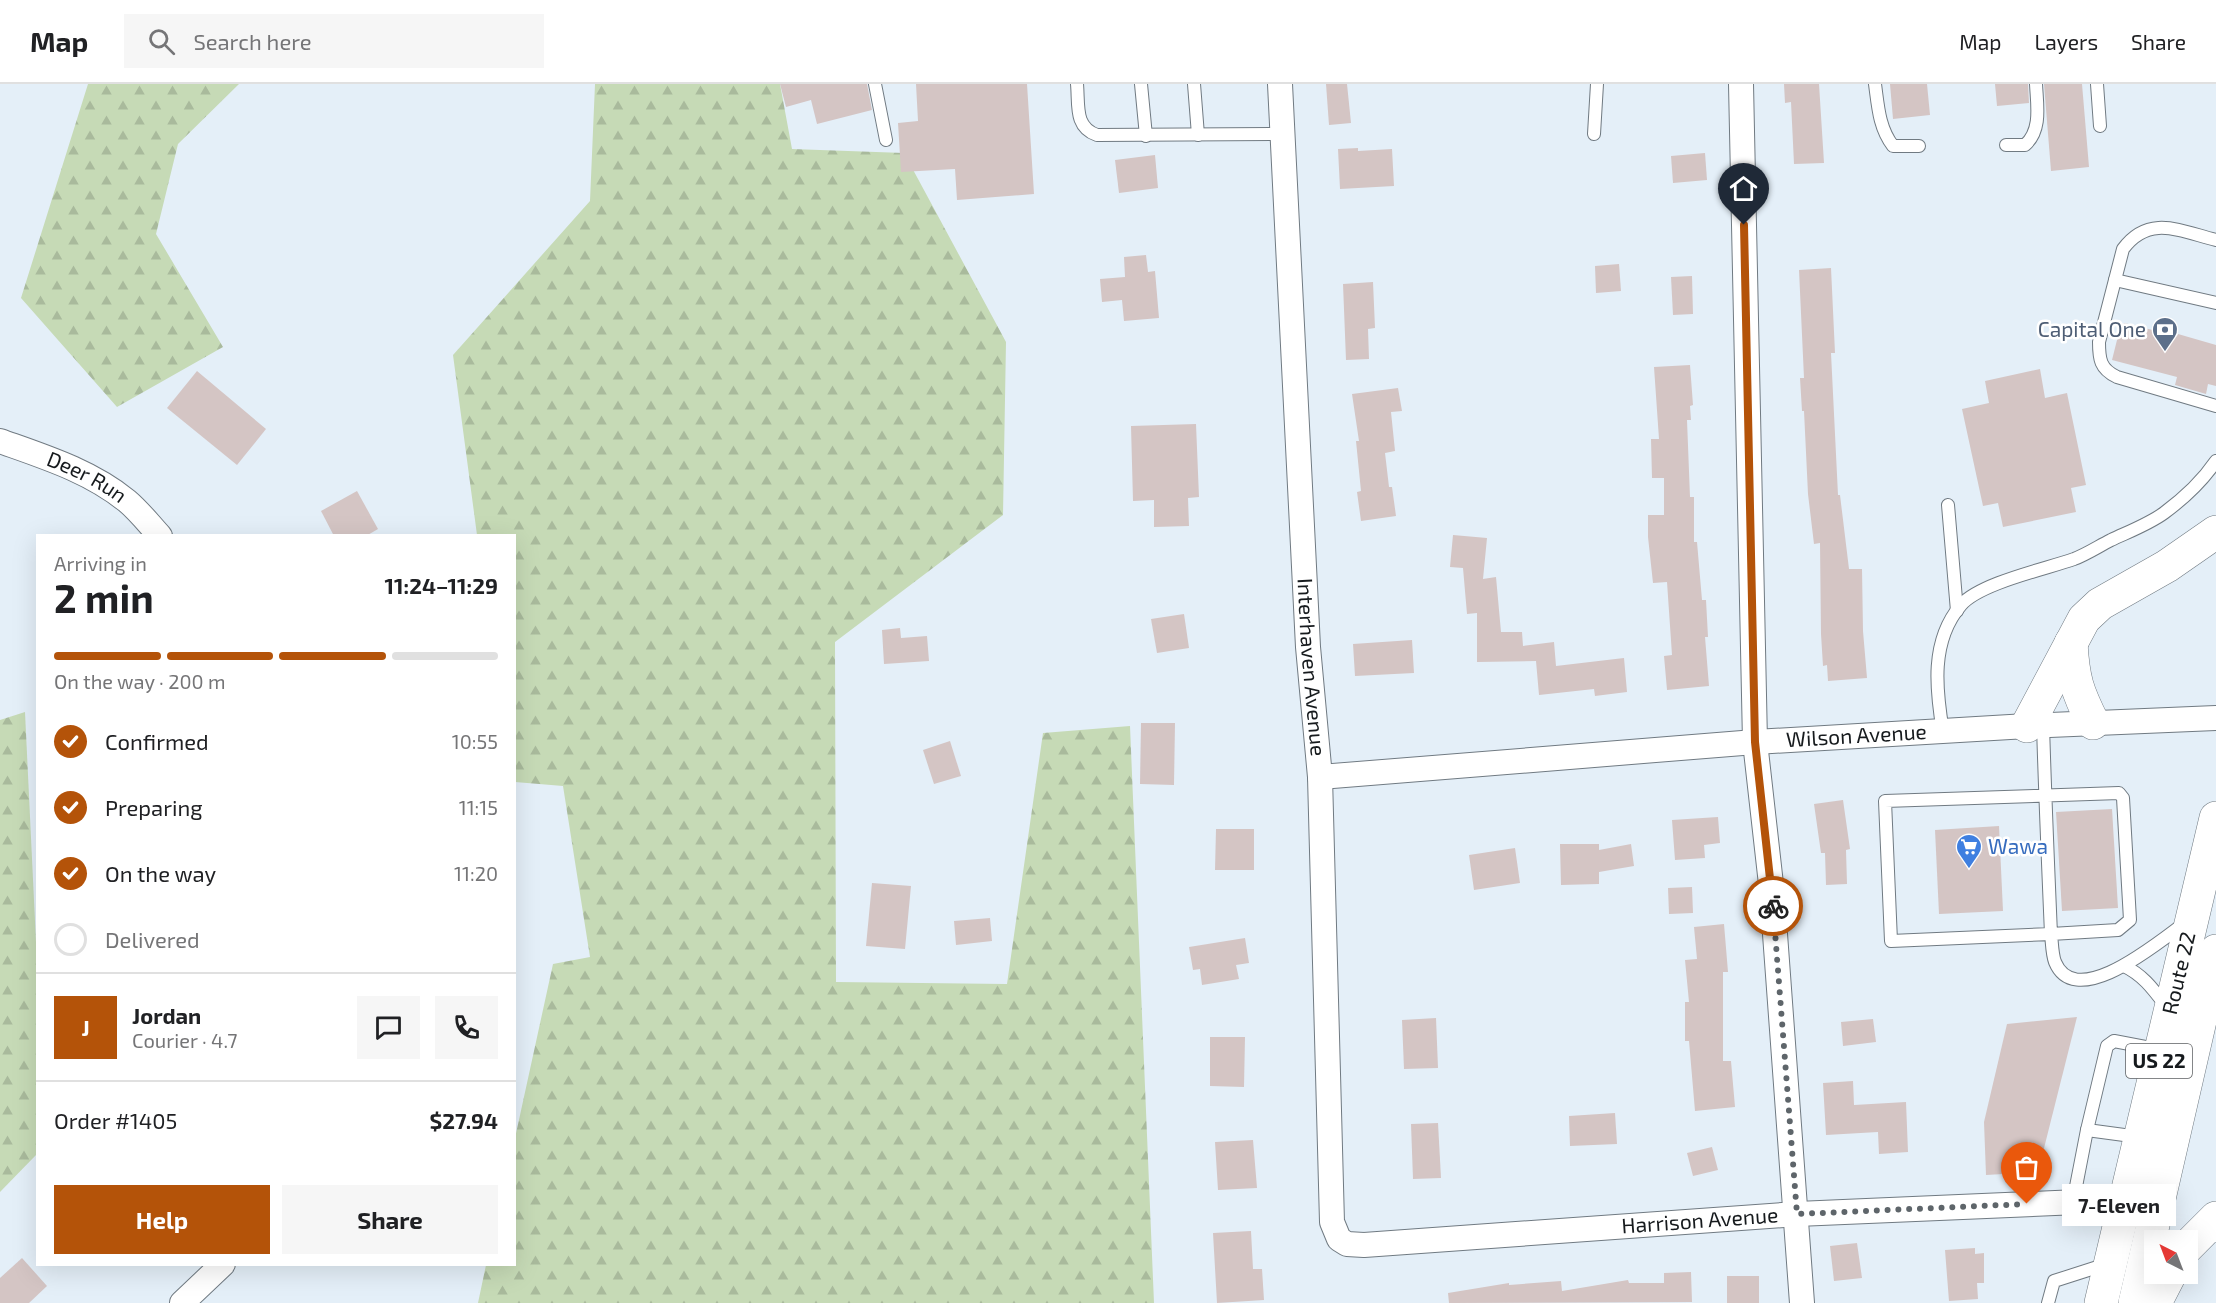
<!DOCTYPE html>
<meta charset="utf-8">
<style>
body{margin:0;font-family:"Exo 2",sans-serif;background:#f6f6f6;color:#202124;height:100vh;display:flex;flex-direction:column;font-size:22px;white-space:nowrap}
*{box-sizing:border-box;margin:0}
p{font-size:20px;color:#757577}
.icon{flex:none;width:33px;height:33px;fill:none;stroke:currentColor;stroke-width:2;stroke-linecap:round;stroke-linejoin:round}
.map{position:relative;flex:1;overflow:hidden}
.drawer{position:absolute;left:36px;top:450px;width:480px;height:732px;display:flex;flex-direction:column;background:#fff;border-radius:0px;box-shadow:0 6px 24px #0002}
.drawer>*{flex:none}
.needle{width:39px;rotate:318deg}
.tools{position:absolute;left:2144px;top:1146px;display:grid;gap:12px}
.tools a{display:grid;place-items:center;width:54px;height:54px;border-radius:0px;background:#fff;box-shadow:0 6px 24px #0002;font-size:30px}
.pin{position:absolute;display:grid;place-items:center;width:51px;height:51px;color:#fff;margin:-62px -26px;border-radius:50% 50% 50% 0;rotate:-45deg;box-shadow:0 0 6px #0007}
.pin .icon{rotate:45deg}
.courier{position:absolute;display:grid;place-items:center;width:60px;height:60px;margin:-30px;border:4px solid #b45309;border-radius:50%;background:#fff;color:#222;box-shadow:0 2px 8px #0007}
.bubble{position:absolute;height:42px;border-radius:0px;background:#fff;box-shadow:0 6px 24px #0002;font-size:20px;font-weight:700;line-height:42px;text-align:center}
.headline em{font-style:normal;font-weight:700}
.headline div{display:flex;flex-direction:column-reverse}
.headline{display:flex;align-items:center;justify-content:space-between;height:102px;padding:0 18px}
h1{font-size:39px;font-weight:700;line-height:45px}
.bar{display:grid;grid-template-columns:repeat(4,1fr);gap:9px 6px;align-content:center;height:72px;padding:0 18px}
.bar i{height:8px;border-radius:4px;background:#e0e0e0}
.bar .selected{background:#b45309}
.bar p{grid-column:span 4}
.line{display:flex;align-items:center;gap:15px;padding:0 18px;border-top:2px solid #e0e0e0}
.line div{flex:1}
.round{display:grid;place-items:center;flex:none;width:63px;height:63px;border-radius:0px;background:#f6f6f6}
ol{padding:0 18px;list-style:none}
li{display:flex;align-items:center;gap:18px;height:66px}
li p{margin-inline-start:auto}
li .icon{padding:6px;border-radius:50%;background:#b45309;color:#fff;stroke-width:4}
li:last-child{color:#757577}
li i{width:33px;height:33px;border:3px solid #e0e0e0;border-radius:50%}
.cta{display:flex;gap:12px;margin-top:auto;padding:12px 18px}
.cta a{flex:1;height:69px;border-radius:0px;background:#b45309;color:#fff;font-size:24px;font-weight:700;line-height:69px;text-align:center}
.cta a+a{background:#f6f6f6;color:#202124}
header{display:flex;align-items:center;gap:36px;box-sizing:border-box;height:84px;padding:0 30px;background:#fff;border-bottom:2px solid #e0e0e0}
header strong{font-size:28px}
nav{display:flex;gap:33px;margin-inline-start:auto;font-size:21px}
.search{width:420px;height:54px;background:#f6f6f6;display:flex;align-items:center;gap:15px;box-sizing:border-box;padding:0 21px;border-radius:0px;color:#757577;font-size:22px}
.map>svg:first-child{display:block}
</style>
<header>
<strong>Map</strong>
<div class="search"><svg class="icon" aria-label="search" viewBox="0 0 24 24"><circle cx="10" cy="10" r="6"/><path d="M15 15l6 6"/></svg>Search here</div>
<nav><a>Map</a><a>Layers</a><a>Share</a></nav>
</header>
<div class="map">
<svg width="2216" height="1219" viewBox="0 0 2216 1219">
<defs>
<pattern id="forest-firs" width="22" height="20" patternUnits="userSpaceOnUse" patternTransform="scale(1.5)"><rect width="22" height="20" fill="#c6dab6"/><path d="M5 1l3.5 6h-7zM16 11l3.5 6h-7z" fill="#a9ba9c"/></pattern>
</defs>
<rect width="100%" height="100%" fill="#e4eff8"/>
<g fill="url(#forest-firs)">
<path d="M88,0H239L178,60L156,150L223,263L117,323L21,214Z"/>
<path d="M595,0H780L792,65L904,69L1006,258L1003,431L835,558L836,898L1007,900L1043,649L1130,642L1154,1219H478L486,1181L514,1180L515,1054L553,880L590,873L563,702L515,698L514,452L477,451L453,271L590,117Z"/>
<path d="M25,628L37,879V1070L0,1108V636Z"/>
</g>
<g fill="#d4c5c4">
<path d="M780,0H867L872,26L817,40L811,16L786,23Z"/>
<path d="M916,0H1027L1034,110L957,116L955,85L901,88L898,39L918,37Z"/>
<path d="M1326,0H1347L1351,39L1329,41Z"/>
<path d="M1784,0H1819L1824,79L1794,80L1791,18L1785,19Z"/>
<path d="M1890,0H1927L1930,31L1893,35Z"/>
<path d="M1995,0H2028L2029,19L1997,22Z"/>
<path d="M2044,0H2082L2089,83L2051,87Z"/>
<path d="M1358,64V67L1392,65L1394,102L1340,105L1338,65Z"/>
<path d="M1705,69L1707,96L1673,99L1671,72Z"/>
<path d="M1155,71L1158,104L1119,109L1115,76Z"/>
<path d="M1146,171L1148,188L1155,187L1159,234L1124,237L1122,216L1102,218L1100,195L1125,193L1124,173Z"/>
<path d="M1619,180L1621,207L1596,209L1595,182Z"/>
<path d="M1831,184L1835,269H1831L1838,411H1840L1849,485H1862L1863,547L1867,594L1828,597L1827,581L1823,582L1821,550L1820,459L1814,460L1808,410L1804,327H1802L1800,294H1804L1799,186Z"/>
<path d="M1692,192L1693,230L1673,231L1671,193Z"/>
<path d="M1373,198L1375,244L1368,245L1369,275L1346,276L1343,200Z"/>
<path d="M2124,239L2177,252L2178,250L2216,261V302L2208,300L2206,310L2175,301L2177,293L2112,276L2118,252L2121,253Z"/>
<path d="M1690,281L1693,321L1690,322L1691,336H1687L1690,413H1694V458H1697L1702,516H1706L1708,553H1705L1709,602L1667,606L1664,572L1672,571L1667,498L1653,499L1648,453V431H1664V394H1652L1651,355H1659L1654,283Z"/>
<path d="M2040,285L2045,314L2067,309L2086,401L2071,404L2076,428L2003,443L1998,419L1983,422L1962,325L1989,319L1985,297Z"/>
<path d="M197,287L266,345L237,381L167,324Z"/>
<path d="M1398,304L1402,327L1391,328L1395,367L1385,369L1389,403H1392L1396,432L1361,437L1357,408L1361,407L1356,357H1359L1352,310Z"/>
<path d="M1196,340L1199,413L1188,414L1189,442L1154,443V416L1133,417L1131,342Z"/>
<path d="M357,407L378,445L366,452H334L321,427Z"/>
<path d="M1453,451L1487,454L1483,495L1496,493L1501,548H1522L1523,562L1554,558L1556,582L1624,574L1627,608L1595,612L1594,605L1539,611L1536,577L1477,578V529L1467,530L1463,484L1450,483Z"/>
<path d="M1184,530L1189,564L1157,569L1151,535Z"/>
<path d="M900,544L901,554L927,552L929,577L884,580L882,546Z"/>
<path d="M1412,556L1414,589L1355,592L1353,560Z"/>
<path d="M1141,639H1175L1174,701L1140,700Z"/>
<path d="M950,657L961,692L934,700L923,666Z"/>
<path d="M1843,716L1850,765L1846,766L1847,800L1826,801L1825,769H1821L1814,720Z"/>
<path d="M2112,725L2118,824L2062,827L2056,728Z"/>
<path d="M1718,733L1720,759L1704,761L1705,774L1675,776L1672,736Z"/>
<path d="M1999,742L2003,827L1939,830L1935,746Z"/>
<path d="M1216,745H1254V786H1215Z"/>
<path d="M1560,760H1599V766L1631,760L1634,782L1599,788V800L1561,801Z"/>
<path d="M1515,764L1520,799L1474,806L1469,771Z"/>
<path d="M872,799L911,802L905,865L866,862Z"/>
<path d="M1692,803L1693,829L1669,830L1668,804Z"/>
<path d="M990,834L992,857L956,861L954,837Z"/>
<path d="M1724,840L1728,888H1723V977H1731L1735,1023L1695,1027L1689,957H1685V918H1689L1685,876L1697,875L1694,843Z"/>
<path d="M1245,854L1249,879L1236,881L1239,895L1202,901L1200,885L1193,886L1189,863Z"/>
<path d="M2077,933L2038,1088L1986,1091L1984,1038L2007,940Z"/>
<path d="M1436,934L1438,984L1404,985L1402,936Z"/>
<path d="M1873,935L1876,958L1843,962L1841,938Z"/>
<path d="M1210,953H1245L1244,1003L1210,1002Z"/>
<path d="M1853,997L1854,1021L1906,1018L1908,1068L1879,1070L1878,1048L1826,1051L1823,999Z"/>
<path d="M1615,1029L1617,1060L1570,1062L1569,1032Z"/>
<path d="M1438,1039L1441,1094L1413,1095L1411,1040Z"/>
<path d="M1253,1056L1257,1104L1218,1106L1215,1058Z"/>
<path d="M1712,1063L1718,1086L1693,1092L1687,1069Z"/>
<path d="M1251,1147L1253,1185H1262L1264,1216L1217,1219L1213,1149Z"/>
<path d="M1857,1159L1862,1194L1834,1197L1830,1162Z"/>
<path d="M1975,1164V1170L1984,1169V1199H1977L1978,1215L1949,1217L1945,1166Z"/>
<path d="M22,1174L47,1202L29,1219H0V1194Z"/>
<path d="M1691,1188L1692,1218L1449,1219L1448,1209L1509,1199V1201L1561,1197L1562,1207L1628,1196L1629,1199H1664V1189Z"/>
<rect x="1727" y="1192" width="32" height="27"/>
</g>
<g fill="none" stroke-linecap="round" stroke-linejoin="round">
<defs>
<g id="lane">
<path d="M875,0L886,56"/>
<path d="M1077,0C1079,21 1074,43 1097,51L1283,50"/>
<path d="M1141,0L1146,52"/>
<path d="M1194,0L1198,51"/>
<path d="M1875,0C1878,22 1879,44 1893,62H1919"/>
<path d="M2097,0L2100,42"/>
<path d="M1594,50L1597,0"/>
<path d="M2006,61H2025C2042,46 2037,21 2036,0"/>
<path d="M2216,156C2180,147 2149,130 2123,165L2099,258C2099,275 2100,285 2117,293L2216,322"/>
<path d="M2115,196L2216,219"/>
<path d="M1948,421L1957,527"/>
<path d="M2043,641C2045,711 2048,780 2051,850L1891,857L1885,717L2119,709L2123,714L2130,836L2118,846L2051,850C2052,858 2052,870 2055,878C2076,929 2161,856 2185,839"/>
<path d="M1943,648C1936,606 1930,557 1961,521C1980,499 2046,485 2074,475C2087,470 2099,462 2111,456C2128,448 2149,440 2164,429C2183,415 2203,396 2216,377"/>
<path d="M2124,882C2143,891 2153,905 2166,922"/>
<path d="M2087,1046L2139,1053"/>
<path d="M2073,1118L2087,1046L2107,962L2114,957L2161,966"/>
<path d="M2048,1219L2054,1197L2107,1180"/>
</g>
<g id="street">
<path id="s1" d="M1280,0L1308,563L1320,693L1332,1138L1339,1155L1347,1160L1364,1161L1797,1130L2125,1116"/>
<path d="M1741,0L1755,658L1772,809L1802,1219"/>
<path id="s2" d="M0,357C45,373 90,387 127,417C139,427 149,440 160,452"/>
<path id="s3" d="M1320,693L1755,658L2027,642L2216,634"/>
<path d="M182,1219L223,1180"/>
</g>
<g id="highway">
<path d="M2071,559C2073,595 2077,607 2093,639"/>
<path d="M2027,642L2084,535L2100,520L2167,482L2216,448"/>
<path d="M2187,1163L2216,1134"/>
<path id="s4" d="M2101,1219L2216,734"/>
<path d="M2135,1219L2216,867"/>
<path d="M2155,1219L2170,1190"/>
</g>
</defs>
<use href="#lane" stroke="#707a82" stroke-width="14"/>
<use href="#street" stroke="#707a82" stroke-width="26"/>
<use href="#highway" stroke="#707a82" stroke-width="34"/>
<use href="#lane" stroke="#fff" stroke-width="12"/>
<use href="#street" stroke="#fff" stroke-width="24"/>
<use href="#highway" stroke="#fff" stroke-width="33"/>
</g>
<g fill="none" stroke-linecap="round" stroke-linejoin="round">
<path stroke="#5e656a" stroke-width="6" stroke-dasharray="0 10.8" d="M1773,822L1797,1130L2027,1120"/>
<path stroke="#b45309" stroke-width="8" d="M1744,141L1755,658L1773,822"/>
</g>
<defs>
<symbol id="bank-pin" viewBox="-11 -11 22 30"><path d="M0 17L-7.5 6A9.5 9.5 0 1 1 7.5 6Z" fill="#5c6f8a" stroke="#fff"/><path d="M-6-4H6V4H-6ZM0-2.3a2.3 2.3 0 1 0 0 4.6a2.3 2.3 0 1 0 0-4.6Z" fill="#fff"/></symbol>
<symbol id="supermarket-pin" viewBox="-11 -11 22 30"><path d="M0 17L-7.5 6A9.5 9.5 0 1 1 7.5 6Z" fill="#3f7fe0" stroke="#fff"/><path d="M-6-5.5h2.5l.6 2H6L4.5 2H-2.5L-4.4-4H-6ZM-1.5 3.2a1.3 1.3 0 1 0 .1 0ZM3 3.2a1.3 1.3 0 1 0 .1 0Z" fill="#fff"/></symbol>
</defs>
<g fill-rule="evenodd">
<use href="#bank-pin" x="2150" y="231" width="30" height="40"/>
<use href="#supermarket-pin" x="1954" y="748" width="30" height="40"/>
</g>
<g text-anchor="middle" stroke-width="5" stroke-linejoin="round" paint-order="stroke">
<rect fill="#fff" stroke="#5c5f61" stroke-width="1.5" x="2126" y="960" width="66" height="34" rx="4.5"/>
<g font-size="20" font-weight="bold" fill="#161a1d">
<text x="2159" y="984">US 22</text>
</g>
<g font-size="21" fill="#4e5e75" stroke="#fff" text-anchor="end">
<text x="2146" y="253">Capital One</text>
</g>
<g font-size="21" fill="#161a1d" stroke="#fff">
<text dy="7" stroke="none"><textPath href="#s2" startOffset="94">Deer Run</textPath></text>
<text dy="7" stroke="none"><textPath href="#s1" startOffset="584">Interhaven Avenue</textPath></text>
<text dy="7" stroke="none"><textPath href="#s3" startOffset="538">Wilson Avenue</textPath></text>
<text dy="7" stroke="none"><textPath href="#s4" startOffset="339">Route 22</textPath></text>
<text dy="7" stroke="none"><textPath href="#s1" startOffset="1521">Harrison Avenue</textPath></text>
</g>
<g font-size="21" fill="#366cbe" stroke="#fff" text-anchor="start">
<text x="1988" y="770">Wawa</text>
</g>
</g>
</svg>
<div class="tools">
<a><svg class="needle" viewBox="-14 -14 28 28"><path d="M0-13l5 13h-10z" fill="#e53935"/><path d="M0 13l5-13h-10z" fill="#757577"/></svg></a>
</div>
<div class="pin" style="left:2027px;top:1120px;background:#ea580c"><svg class="icon" aria-label="bag" viewBox="0 0 24 24"><path d="M5 8h14l-1 12H6zM9 8a3 3 0 0 1 6 0"/></svg></div>
<div class="pin" style="left:1744px;top:141px;background:#1f2937"><svg class="icon" aria-label="home" viewBox="0 0 24 24"><path d="M3 11l9-7 9 7M6 9v11h12V9"/></svg></div>
<div class="courier" style="left:1773px;top:822px"><svg class="icon" aria-label="bike" viewBox="0 0 24 24"><circle cx="6" cy="16" r="4"/><circle cx="18" cy="16" r="4"/><path d="M6 16l4-8h5l3 8M10 8l3 8H6M13 5h3"/></svg></div>
<div class="bubble" style="left:2062px;top:1100px;width:114px">7-Eleven</div>
<section class="drawer">
<div class="headline"><div><h1>2 min</h1><p>Arriving in</p></div><em>11:24–11:29</em></div>
<div class="bar"><i class="selected"></i><i class="selected"></i><i class="selected"></i><i></i><p>On the way · 200 m</p></div>
<ol>
<li><svg class="icon" aria-label="check" viewBox="0 0 24 24"><path d="M5 12l5 5 9-10"/></svg>Confirmed<p>10:55</p></li>
<li><svg class="icon" aria-label="check" viewBox="0 0 24 24"><path d="M5 12l5 5 9-10"/></svg>Preparing<p>11:15</p></li>
<li><svg class="icon" aria-label="check" viewBox="0 0 24 24"><path d="M5 12l5 5 9-10"/></svg>On the way<p>11:20</p></li>
<li><i></i>Delivered</li>
</ol>
<div class="line" style="height:108px"><b class="round" style="background:#b45309;color:#fff">J</b><div><b>Jordan</b><p>Courier · 4.7</p></div><a class="round"><svg class="icon" aria-label="chat" viewBox="0 0 24 24"><path d="M4 5h16v11H9l-5 4z"/></svg></a><a class="round"><svg class="icon" aria-label="phone" viewBox="0 0 24 24"><path d="M5 4h4l2 5-3 2q2 4 5 5l2-3 5 2v4C11 20 4 13 5 4z"/></svg></a></div>
<div class="line" style="height:78px"><div>Order #1405</div><b>$27.94</b></div>
<div class="cta"><a>Help</a><a>Share</a></div>
</section>
</div>
